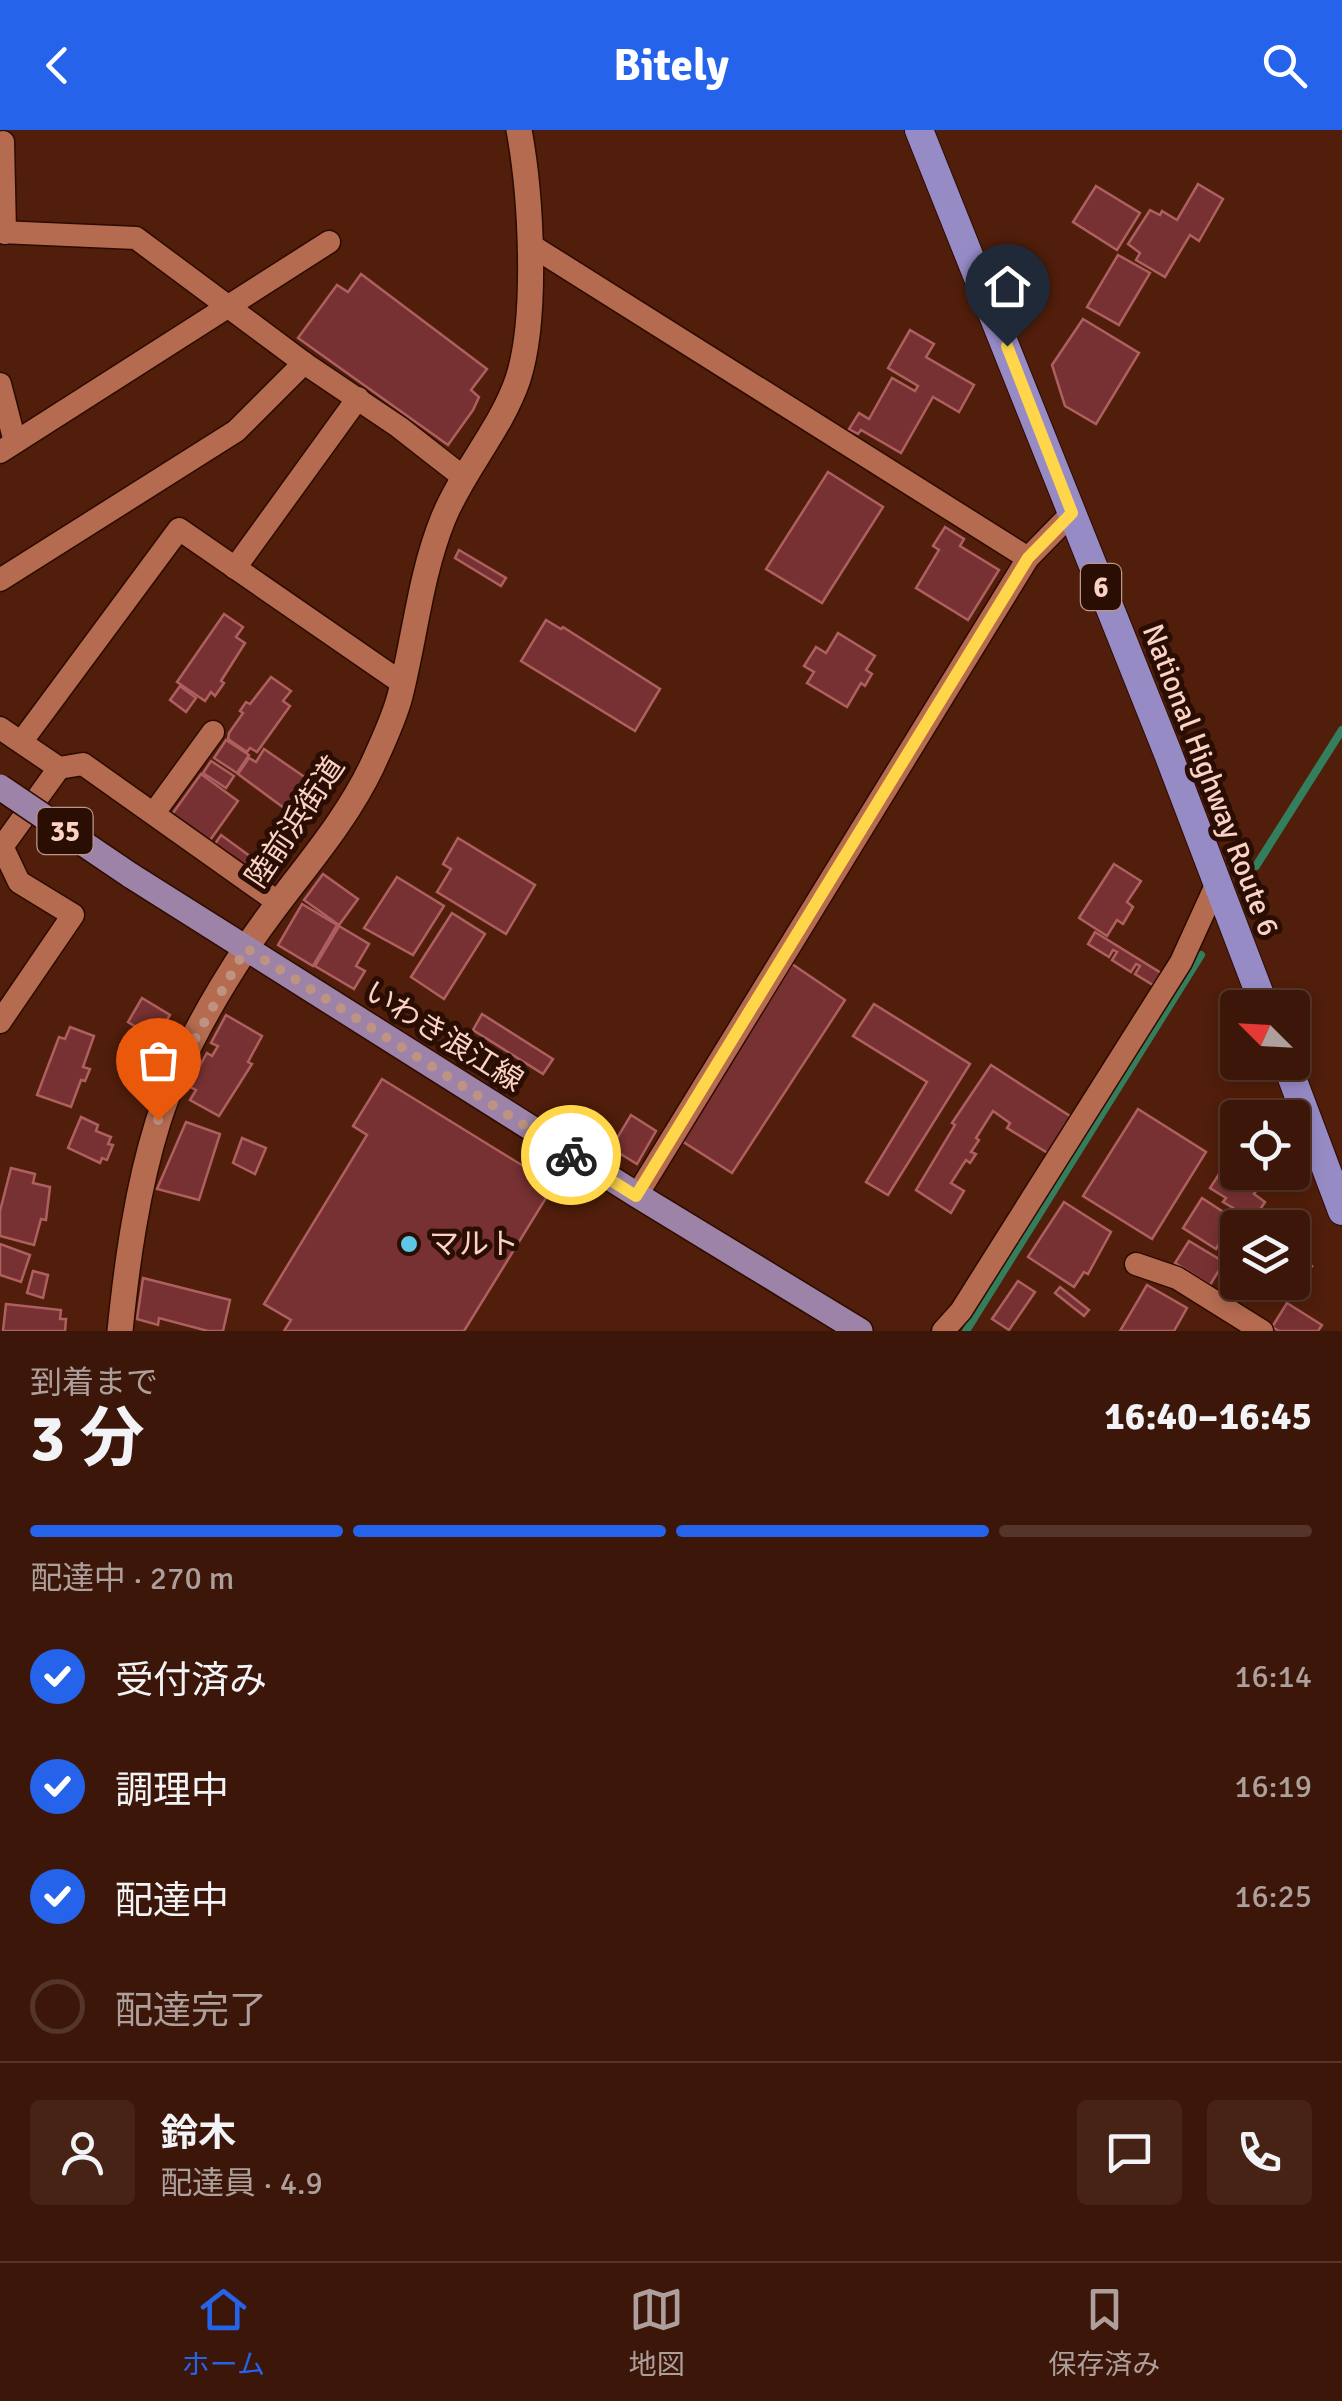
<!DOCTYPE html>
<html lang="ja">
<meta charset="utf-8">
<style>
body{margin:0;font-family:Signika,"Noto Sans JP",sans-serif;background:#472316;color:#f1f3f6;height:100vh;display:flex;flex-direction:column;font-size:38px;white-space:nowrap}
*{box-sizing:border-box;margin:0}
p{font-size:32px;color:#ac9f9c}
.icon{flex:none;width:55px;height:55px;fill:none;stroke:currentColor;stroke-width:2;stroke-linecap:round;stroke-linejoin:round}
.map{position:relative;height:1201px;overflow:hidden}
.panel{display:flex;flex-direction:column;background:#3c1608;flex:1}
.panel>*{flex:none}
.needle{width:65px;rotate:294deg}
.fabs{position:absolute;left:1220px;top:860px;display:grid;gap:20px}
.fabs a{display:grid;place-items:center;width:90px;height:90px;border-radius:10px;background:#3c1608;box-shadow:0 5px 15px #0003,0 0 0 2px #553529;font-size:50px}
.pin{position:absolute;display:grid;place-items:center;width:85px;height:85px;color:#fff;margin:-102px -42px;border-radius:50% 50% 50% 0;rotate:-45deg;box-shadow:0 0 10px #0007}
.pin .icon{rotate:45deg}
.courier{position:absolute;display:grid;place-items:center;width:100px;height:100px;margin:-50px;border:8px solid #ffd54a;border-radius:50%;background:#fff;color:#222;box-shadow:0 2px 12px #0007}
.head em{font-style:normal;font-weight:700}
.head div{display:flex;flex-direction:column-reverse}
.head{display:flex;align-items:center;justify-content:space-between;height:170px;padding:0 30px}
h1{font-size:65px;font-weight:700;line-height:75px}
.bar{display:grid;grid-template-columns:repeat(4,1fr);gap:15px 10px;align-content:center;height:120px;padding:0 30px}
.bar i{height:12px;border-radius:8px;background:#553529}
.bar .current{background:#2563eb}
.bar p{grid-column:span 4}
.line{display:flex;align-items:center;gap:25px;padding:0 30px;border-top:2px solid #553529}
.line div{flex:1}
.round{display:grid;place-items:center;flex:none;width:105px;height:105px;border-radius:10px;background:#472316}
ol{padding:0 30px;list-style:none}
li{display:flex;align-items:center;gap:30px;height:110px}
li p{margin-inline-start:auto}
li .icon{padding:10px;border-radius:50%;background:#2563eb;color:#fff;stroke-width:4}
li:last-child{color:#ac9f9c}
li i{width:55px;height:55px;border:5px solid #553529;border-radius:50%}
header{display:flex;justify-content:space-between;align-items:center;height:130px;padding:0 30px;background:#2563eb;color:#fff;font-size:45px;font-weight:700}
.menu{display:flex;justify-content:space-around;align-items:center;height:140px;border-top:2px solid #553529;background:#3c1608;font-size:28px;color:#ac9f9c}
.menu a{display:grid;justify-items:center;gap:5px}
.menu .current{color:#2563eb}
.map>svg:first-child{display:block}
</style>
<header><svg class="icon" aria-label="back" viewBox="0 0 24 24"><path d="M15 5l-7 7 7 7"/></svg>Bitely<svg class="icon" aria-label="search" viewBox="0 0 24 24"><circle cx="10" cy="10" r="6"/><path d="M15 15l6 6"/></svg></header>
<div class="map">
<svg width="1342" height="1201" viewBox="0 0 1342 1201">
<rect width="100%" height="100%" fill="#501e0a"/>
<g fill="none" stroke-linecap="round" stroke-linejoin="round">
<g stroke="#337f5d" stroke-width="8">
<path d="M1256,736L1342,600"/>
<path d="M966,1201L1201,825"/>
</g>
</g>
<g fill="#783132" stroke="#ad605f" stroke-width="2.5">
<path d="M1198,54L1223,69L1199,111L1190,105L1165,147L1136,130L1140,123L1128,114L1150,80L1160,85L1162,81L1177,90Z"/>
<path d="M1096,56L1140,83L1117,120L1073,92Z"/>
<path d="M1118,125L1150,143L1119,195L1087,177Z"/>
<path d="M361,144L487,239L471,260L479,267L473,280L448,315L298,208L337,155L348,162Z"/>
<path d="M1083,189L1139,223L1096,294L1065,276L1052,235Z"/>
<path d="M910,200L934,214L926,227L974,255L959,282L933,267L901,323L861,300L858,304L849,299L859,283L869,289L892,248L915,261L918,256L888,238Z"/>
<path d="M828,342L883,377L822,473L766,439Z"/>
<path d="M945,397L964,409L960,416L999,440L968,490L916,458L939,420L933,416Z"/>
<path d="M459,420L506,448L501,456L455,428Z"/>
<path d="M224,484L243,497L236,507L245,513L221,551L224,553L215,566L211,562L205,571L177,552Z"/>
<path d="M546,490L561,499L563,497L660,559L635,601L521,531Z"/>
<path d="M838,503L875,526L866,540L872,544L865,556L861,553L847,577L807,553L814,542L804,536L816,517L826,523Z"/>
<path d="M271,547L291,561L283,571L290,576L257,622L250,618L247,622L228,609L229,603L243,583L240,581L246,572L250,574Z"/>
<path d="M180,556L196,568L186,582L170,570Z"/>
<path d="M226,610L249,625L237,643L214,628Z"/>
<path d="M264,619L309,650L288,681L238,644L249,628L256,632Z"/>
<path d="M211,631L234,646L226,658L203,643Z"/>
<path d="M201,644L238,671L208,713L170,687Z"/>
<path d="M221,705L258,732L249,743L213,717Z"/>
<path d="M458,708L535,755L506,804L437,762L451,739L443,734Z"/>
<path d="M1114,734L1141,751L1127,772L1133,777L1123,794L1117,790L1107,806L1079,788Z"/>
<path d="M323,744L358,769L339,795L304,770Z"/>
<path d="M397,747L444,776L413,825L364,798Z"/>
<path d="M302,774L337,795L313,836L278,815Z"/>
<path d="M452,783L485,804L444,869L411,847Z"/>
<path d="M339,796L369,814L356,836L365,841L354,859L315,836Z"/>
<path d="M1095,802L1161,843L1153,855L1135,844L1140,836L1136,834L1131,842L1112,830L1117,822L1113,820L1109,827L1088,814Z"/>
<path d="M792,834L845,870L732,1043L682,1011Z"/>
<path d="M142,868L170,885L155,909L128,892Z"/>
<path d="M874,874L970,934L888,1065L866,1052L927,952L853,906Z"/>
<path d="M482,884L553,929L543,944L473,900Z"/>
<path d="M226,885L262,906L248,932L252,934L219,986L190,970L196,960L188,956L207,923L212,926L218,916L211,913Z"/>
<path d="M70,897L94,906L83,937L90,939L85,951L81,950L71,977L37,965L59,907L65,909Z"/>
<path d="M991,935L1073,988L1051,1025L1007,998L1010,993L993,981L976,1008L979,1010L971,1022L976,1024L970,1033L966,1030L951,1053L964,1061L951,1083L916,1060L955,995L952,993Z"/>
<path d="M382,949L554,1055L464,1201H284L291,1190L264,1174L367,1005L353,996Z"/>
<path d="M1138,979L1206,1022L1152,1109L1083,1066Z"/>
<path d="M631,985L656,1001L637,1034L611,1018Z"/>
<path d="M81,987L98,995L96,1001L111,1007L108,1014L113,1015L107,1030L102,1028L100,1033L68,1018Z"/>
<path d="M186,992L220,1004L199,1070L157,1059Z"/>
<path d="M242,1008L266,1018L255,1044L233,1033Z"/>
<path d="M1232,1024L1238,1028V1042H1260L1266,1046L1254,1064L1265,1072L1252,1092L1231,1081L1233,1078L1223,1072L1226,1068L1210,1058Z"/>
<path d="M11,1038L35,1044L33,1053L50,1057L46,1090L41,1089L34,1115L0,1106V1081Z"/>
<path d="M1202,1068L1234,1089L1216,1119L1183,1098Z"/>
<path d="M1064,1072L1111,1102L1088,1144L1084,1142L1074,1157L1028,1127Z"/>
<path d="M1189,1111L1224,1132L1210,1155L1175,1133Z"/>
<path d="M0,1114L30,1125L21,1152L0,1145Z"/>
<path d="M1299,1127L1312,1136L1298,1158L1290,1152L1292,1137Z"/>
<path d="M33,1141L48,1145L43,1168L27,1163Z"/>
<path d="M143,1148L230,1170L223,1201H208L159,1188L158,1195L137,1189Z"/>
<path d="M1018,1151L1035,1162L1009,1200L992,1189Z"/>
<path d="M1147,1155L1187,1178L1174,1201H1120Z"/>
<path d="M1060,1157L1089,1180L1084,1186L1055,1163Z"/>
<path d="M1287,1173L1322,1195L1318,1201H1279L1272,1197Z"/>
<path d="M6,1174L61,1180L60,1189H66L65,1201H3Z"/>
</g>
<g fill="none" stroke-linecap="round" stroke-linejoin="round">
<defs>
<g id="minor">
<path d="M3,12L5,103"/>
<path d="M0,102L136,108L304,233L399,297L463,347"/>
<path d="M529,114L1028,428"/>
<path d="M0,254L15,312"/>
<path d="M0,322L329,112"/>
<path d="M235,438L358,268"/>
<path d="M0,450L236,301L304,233"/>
<path d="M0,598L59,638"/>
<path d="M22,611L179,399L402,553"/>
<path d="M154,683L213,602"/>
<path d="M0,712L19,752L73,785L0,892"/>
<path d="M2,717L59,638L83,634L279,773"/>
<path d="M637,1065L1028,428L1072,383"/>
<path d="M1136,1134L1177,1148L1262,1201"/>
<path d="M943,1201L961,1181L1181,832L1217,753"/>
</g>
<path id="tertiary" d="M120,1201C127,1132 137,1059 158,992C177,931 212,870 247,817C287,756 340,703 372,636C382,614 394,589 400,566C415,507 420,446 443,389C463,340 501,299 518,249C538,187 531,64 519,0"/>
<path id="primary" d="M130,745L637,1065L860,1201"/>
<g id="trunk">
<path d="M919,0L1167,621L1265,878"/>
<path d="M1286,932L1342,1081"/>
</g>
</defs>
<use href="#minor" stroke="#2d0b01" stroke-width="25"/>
<use href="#tertiary" stroke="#2d0b01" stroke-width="28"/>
<use href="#primary" stroke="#2d0b01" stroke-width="28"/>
<use href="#trunk" stroke="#2d0b01" stroke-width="30"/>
<use href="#minor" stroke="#b46b50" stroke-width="22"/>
<use href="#tertiary" stroke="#b46b50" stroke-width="25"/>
<use href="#primary" stroke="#9e83a9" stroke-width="25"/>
<use href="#trunk" stroke="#978bc6" stroke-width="28"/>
<defs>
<path id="primary-bridge" d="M0,657L130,745"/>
</defs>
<use href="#primary-bridge" stroke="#2d0b01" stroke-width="28" stroke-linecap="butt"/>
<use href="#primary-bridge" stroke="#9e83a9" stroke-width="25"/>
</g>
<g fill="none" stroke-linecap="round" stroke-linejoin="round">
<path stroke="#bf9382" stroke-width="10" stroke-dasharray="0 18" d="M158,990L190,918L246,818L571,1025"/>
<path stroke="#ffd54a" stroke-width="12" d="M571,1025L636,1066L1028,428L1072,383L1007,216"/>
</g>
<circle fill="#5dc7e8" stroke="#2a0e04" stroke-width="4" cx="409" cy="1114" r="10"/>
<g text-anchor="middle" stroke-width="10" stroke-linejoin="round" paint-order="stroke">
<g fill="#2a0e04" stroke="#bc978a" stroke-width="2.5">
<rect x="1081" y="434" width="40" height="46" rx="8"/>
<rect x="37.5" y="678" width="55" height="46" rx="8"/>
</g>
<g font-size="28" font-weight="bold" fill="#fbd2c3">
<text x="1101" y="467">6</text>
<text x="65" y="711">35</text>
</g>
<g font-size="30" fill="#fbd2c3" stroke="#2a0e04">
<text transform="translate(1211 650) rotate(69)" y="10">National Highway Route 6</text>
<text transform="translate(295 692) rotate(-56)" y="10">陸前浜街道</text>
<text transform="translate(444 906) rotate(32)" y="10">いわき浪江線</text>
</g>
<g font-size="30" fill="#fbd2c3" stroke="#2a0e04" text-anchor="start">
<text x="429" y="1124">マルト</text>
</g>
</g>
</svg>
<div class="fabs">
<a><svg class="needle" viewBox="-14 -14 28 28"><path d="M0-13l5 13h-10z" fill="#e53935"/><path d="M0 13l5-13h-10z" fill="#ac9f9c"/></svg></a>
<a><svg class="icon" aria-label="locate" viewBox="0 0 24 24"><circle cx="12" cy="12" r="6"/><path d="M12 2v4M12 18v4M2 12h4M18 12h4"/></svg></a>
<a><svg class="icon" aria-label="layers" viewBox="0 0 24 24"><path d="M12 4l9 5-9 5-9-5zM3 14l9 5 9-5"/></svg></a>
</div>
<div class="pin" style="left:158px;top:990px;background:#ea580c"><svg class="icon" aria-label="bag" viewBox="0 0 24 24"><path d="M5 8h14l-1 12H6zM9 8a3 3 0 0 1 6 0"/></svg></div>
<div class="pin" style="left:1007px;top:216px;background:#1f2937"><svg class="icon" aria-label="home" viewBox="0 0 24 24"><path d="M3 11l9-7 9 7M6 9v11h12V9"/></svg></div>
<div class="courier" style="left:571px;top:1025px"><svg class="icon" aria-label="bike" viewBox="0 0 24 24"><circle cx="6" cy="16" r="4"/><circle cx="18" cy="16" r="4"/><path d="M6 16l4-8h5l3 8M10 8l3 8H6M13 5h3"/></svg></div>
</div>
<section class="panel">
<div class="head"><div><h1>3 分</h1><p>到着まで</p></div><em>16:40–16:45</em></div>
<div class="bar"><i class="current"></i><i class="current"></i><i class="current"></i><i></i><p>配達中 · 270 m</p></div>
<ol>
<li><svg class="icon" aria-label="check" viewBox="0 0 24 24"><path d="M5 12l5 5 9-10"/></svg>受付済み<p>16:14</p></li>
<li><svg class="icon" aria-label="check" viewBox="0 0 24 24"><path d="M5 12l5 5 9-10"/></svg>調理中<p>16:19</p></li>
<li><svg class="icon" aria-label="check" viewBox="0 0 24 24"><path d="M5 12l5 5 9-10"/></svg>配達中<p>16:25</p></li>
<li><i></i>配達完了</li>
</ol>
<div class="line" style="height:180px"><a class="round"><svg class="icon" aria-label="person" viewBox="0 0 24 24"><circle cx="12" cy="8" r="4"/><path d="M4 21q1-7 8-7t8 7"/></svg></a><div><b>鈴木</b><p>配達員 · 4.9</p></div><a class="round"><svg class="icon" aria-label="chat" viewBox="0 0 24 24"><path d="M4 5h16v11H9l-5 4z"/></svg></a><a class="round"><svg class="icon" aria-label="phone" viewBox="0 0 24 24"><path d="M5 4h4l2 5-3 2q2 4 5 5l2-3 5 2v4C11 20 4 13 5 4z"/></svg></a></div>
</section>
<nav class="menu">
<a class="current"><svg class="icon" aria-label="home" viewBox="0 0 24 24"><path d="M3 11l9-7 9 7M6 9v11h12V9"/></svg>ホーム</a>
<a><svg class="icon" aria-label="map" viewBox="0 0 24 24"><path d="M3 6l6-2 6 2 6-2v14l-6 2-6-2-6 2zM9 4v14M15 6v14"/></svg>地図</a>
<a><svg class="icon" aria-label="saved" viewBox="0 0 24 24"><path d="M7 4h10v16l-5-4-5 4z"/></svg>保存済み</a>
</nav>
